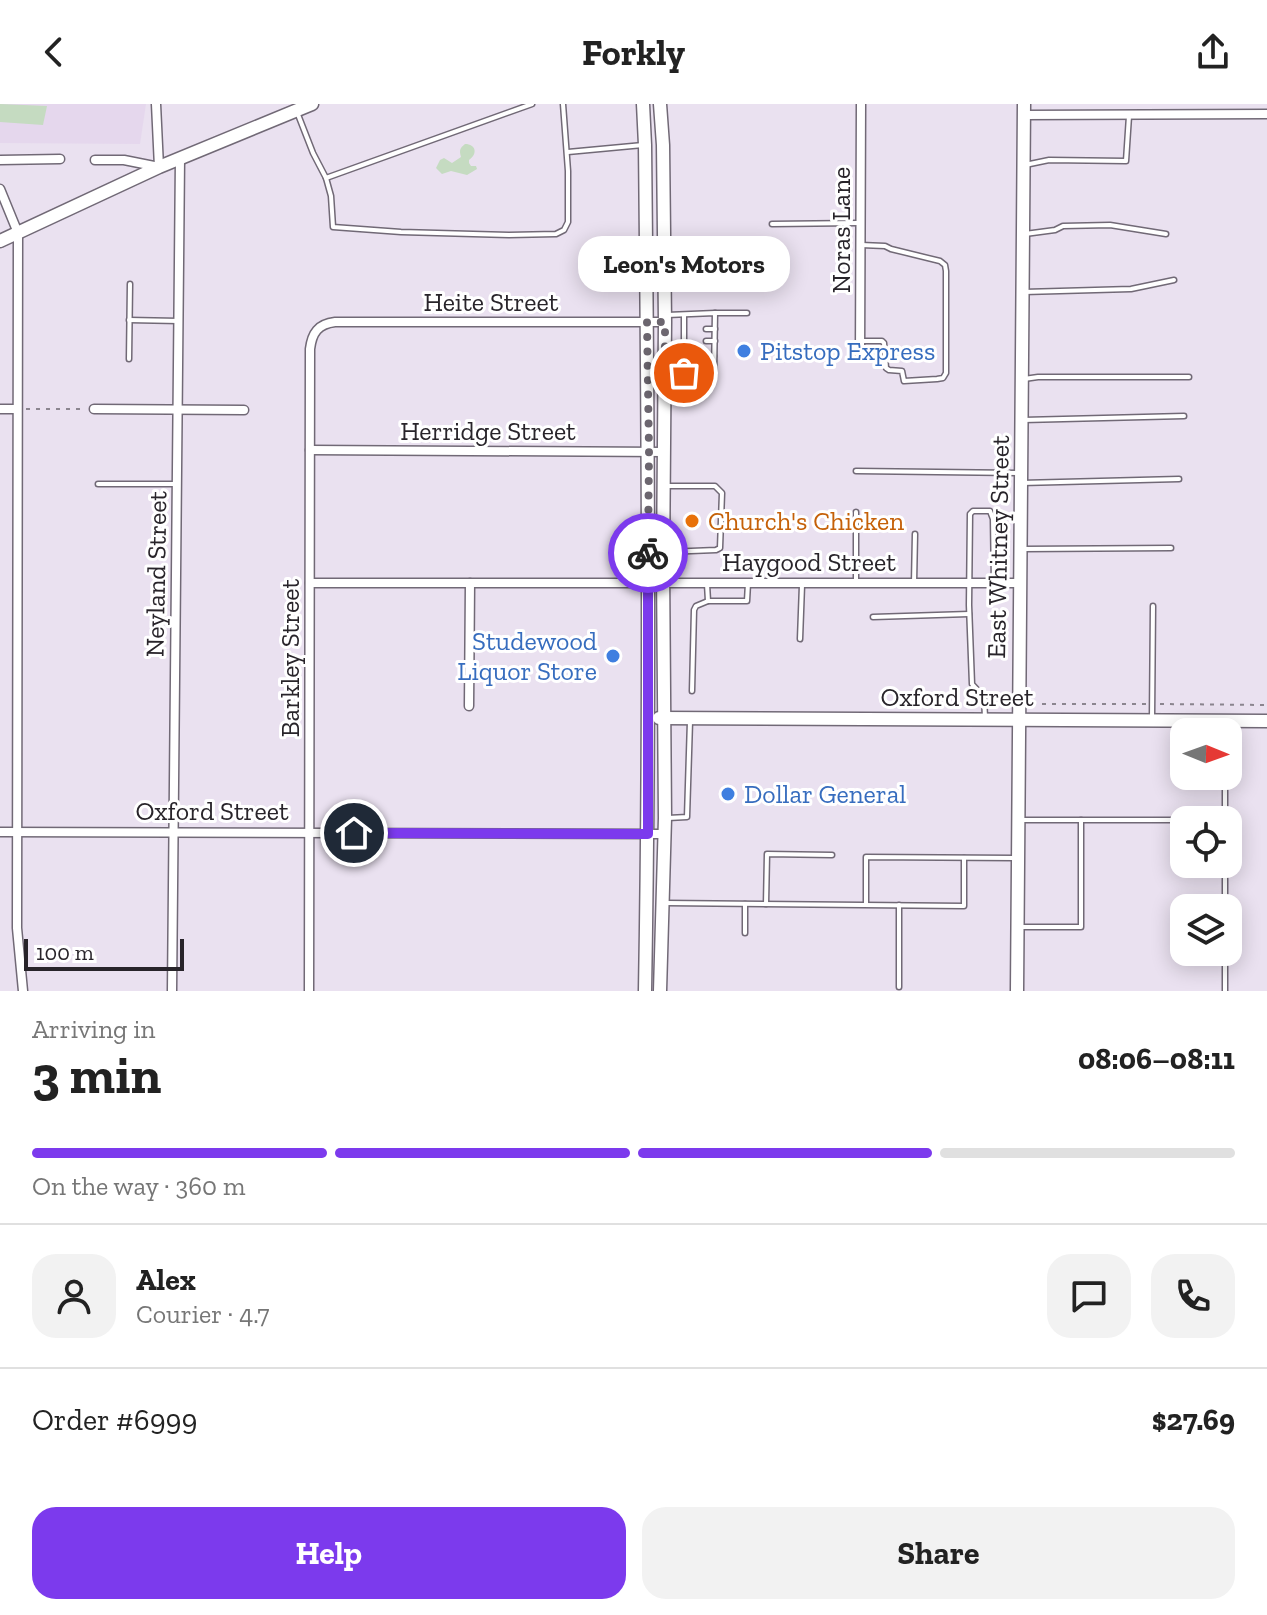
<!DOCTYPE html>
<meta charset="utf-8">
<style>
body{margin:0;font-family:"Zilla Slab",serif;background:#f2f2f2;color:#222;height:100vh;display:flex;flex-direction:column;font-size:30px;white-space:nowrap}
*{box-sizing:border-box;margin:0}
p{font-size:26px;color:#767676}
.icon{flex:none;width:44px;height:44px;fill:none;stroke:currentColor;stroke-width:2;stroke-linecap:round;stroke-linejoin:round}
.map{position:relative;height:887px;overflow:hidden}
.sheet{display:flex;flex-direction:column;background:#fff;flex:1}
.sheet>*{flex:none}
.needle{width:52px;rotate:91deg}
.buttons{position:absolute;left:1170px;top:614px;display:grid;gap:16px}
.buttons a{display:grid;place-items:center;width:72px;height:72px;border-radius:16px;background:#fff;box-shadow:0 4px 20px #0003;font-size:40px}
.scale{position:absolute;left:24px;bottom:20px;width:160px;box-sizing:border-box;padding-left:8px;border:4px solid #28242a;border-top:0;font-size:22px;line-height:28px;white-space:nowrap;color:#28242a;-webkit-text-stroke:6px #fff;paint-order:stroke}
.pin{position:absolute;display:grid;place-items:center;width:68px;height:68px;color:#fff;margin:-34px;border:4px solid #fff;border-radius:50%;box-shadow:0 2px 8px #0007}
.courier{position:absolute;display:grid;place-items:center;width:80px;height:80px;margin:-40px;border:6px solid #7c3aed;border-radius:50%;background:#fff;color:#222;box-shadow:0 2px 10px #0007}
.bubble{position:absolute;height:56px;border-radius:24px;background:#fff;box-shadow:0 4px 20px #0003;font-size:26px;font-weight:700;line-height:56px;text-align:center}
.overview em{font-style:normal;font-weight:700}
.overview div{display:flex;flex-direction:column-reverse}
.overview{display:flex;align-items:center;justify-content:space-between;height:136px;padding:0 32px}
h1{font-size:52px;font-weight:700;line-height:60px}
.bar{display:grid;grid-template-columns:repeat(4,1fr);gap:12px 8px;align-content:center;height:96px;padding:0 32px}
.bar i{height:10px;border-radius:6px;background:#e0e0e0}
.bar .active{background:#7c3aed}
.bar p{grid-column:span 4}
.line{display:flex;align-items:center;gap:20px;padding:0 32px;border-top:2px solid #e0e0e0}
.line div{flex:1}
.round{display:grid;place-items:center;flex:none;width:84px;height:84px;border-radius:24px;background:#f2f2f2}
.button{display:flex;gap:16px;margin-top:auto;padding:16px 32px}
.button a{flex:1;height:92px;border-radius:24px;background:#7c3aed;color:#fff;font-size:32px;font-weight:700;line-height:92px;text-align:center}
.button a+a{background:#f2f2f2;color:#222}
header{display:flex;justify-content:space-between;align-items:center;height:104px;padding:0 32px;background:#fff;font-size:36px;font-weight:700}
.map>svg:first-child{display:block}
</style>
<header><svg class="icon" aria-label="back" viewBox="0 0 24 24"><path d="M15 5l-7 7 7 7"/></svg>Forkly<svg class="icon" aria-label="share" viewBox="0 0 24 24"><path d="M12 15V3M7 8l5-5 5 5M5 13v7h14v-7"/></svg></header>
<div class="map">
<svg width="1267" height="887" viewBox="0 0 1267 887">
<rect width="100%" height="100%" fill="#eae1f0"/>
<path fill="#e5d7ed" d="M0,0H146L140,40L0,39Z"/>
<g fill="#c5dbc1">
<path d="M0,0L47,2L43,21L0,18Z"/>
<path d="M465,40C476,40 478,50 469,56V59L471,62H476L477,65L467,71L451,67L442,70L436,64L440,56L444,54L452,59L461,53C459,46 460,44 465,40Z"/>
</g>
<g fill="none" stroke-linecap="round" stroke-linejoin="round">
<defs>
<g id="lane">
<path d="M297,8L313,49L326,74L331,92L333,123L401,128L509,131L556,130L564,126L568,118V67L563,0"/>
<path d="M568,48L643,41"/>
<path d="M1025,61L1049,56L1126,57L1129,12"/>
<path d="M326,74L532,0"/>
<path d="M772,120L858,119"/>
<path d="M1025,130L1055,126L1063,122L1110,121L1166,130"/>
<path d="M861,141L885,142L891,145L940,157L945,161L946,167V269L943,274L937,275L904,277L902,267L889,266L886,264L884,239L882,237H861"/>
<path d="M1024,188L1131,185L1174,176"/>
<path d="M715,209H747"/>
<path d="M684,211V268"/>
<path d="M129,216L179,217"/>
<path d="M706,225H715"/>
<path d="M706,237H715"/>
<path d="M706,252H714"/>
<path d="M129,255L130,180"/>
<path d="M667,269L714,270L715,209L667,211"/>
<path d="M1024,275L1038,273H1189"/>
<path d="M1023,316L1184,312"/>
<path d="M856,367L1018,369"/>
<path d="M1021,379L1179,375"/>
<path d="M98,380H176"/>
<path d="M665,382H715L722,389L720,444L716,446L666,448"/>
<path d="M1023,445L1171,444"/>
<path d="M856,477V408"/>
<path d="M914,479L915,430"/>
<path d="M707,480L708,497H747L748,479"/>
<path d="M873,513L969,510"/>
<path d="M800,535L802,481"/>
<path d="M692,587L694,506L696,502L708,497"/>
<path d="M985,613L984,593L972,580L969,501L970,410L973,407H990L993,415L994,479"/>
<path d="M1152,614L1153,502"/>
<path d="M668,714L687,713L690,617"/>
<path d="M1019,716H1225V672"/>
<path d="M1225,760V804"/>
<path d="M666,799L964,802V754"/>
<path d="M766,800L767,750L832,751"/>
<path d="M866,800V753L1015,754"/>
<path d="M1019,823H1081V716"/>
<path d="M745,829V800"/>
<path d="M1225,848V887"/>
<path d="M899,883V801"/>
</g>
<g id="street">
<path d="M1024,11L1267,10"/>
<path d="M0,56L60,55"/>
<path d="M95,56H124L159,63L156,0"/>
<path d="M0,85L18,129L17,824L23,887"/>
<path d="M860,252L861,0"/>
<path d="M0,305H17"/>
<path d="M94,305L244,306"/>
<path d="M310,346L664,348"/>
<path d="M310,479H1020"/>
<path d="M469,602L470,479"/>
<path d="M0,728L664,730"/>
<path d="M172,887L180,54"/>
<path d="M309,887L310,245C312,229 318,220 335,218H665"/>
</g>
<g id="secondary">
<path d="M643,0L645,41C648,323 650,605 645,887"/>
<path d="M660,0L663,41L665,218L663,462L665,714L660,887"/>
<path d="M0,137L159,63L312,0"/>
<path d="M659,614L1267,617"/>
<path d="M1017,887L1024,0"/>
</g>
</defs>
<use href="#lane" stroke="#716976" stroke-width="7"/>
<use href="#street" stroke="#716976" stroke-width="11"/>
<use href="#secondary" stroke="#716976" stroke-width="15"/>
<g stroke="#8b858f" stroke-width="2" stroke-dasharray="4 6" stroke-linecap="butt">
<path d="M26,305H84"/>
<path d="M1032,600H1146"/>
<path d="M1160,600L1267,601"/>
</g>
<use href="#lane" stroke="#fff" stroke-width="4"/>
<use href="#street" stroke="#fff" stroke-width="8"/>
<use href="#secondary" stroke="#fff" stroke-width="12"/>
</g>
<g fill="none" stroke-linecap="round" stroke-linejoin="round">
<path stroke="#6c666f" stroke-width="8" stroke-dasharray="0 14.4" d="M648,449L649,348L647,218H665V269H684"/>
<path stroke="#7c3aed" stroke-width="10" d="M354,729L648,730V449"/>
</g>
<g fill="#3f7fe0" stroke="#fff" stroke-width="3">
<circle cx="744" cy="247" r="8"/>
<circle cx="613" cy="552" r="8"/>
<circle cx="728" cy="690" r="8"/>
</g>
<circle fill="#e8710a" stroke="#fff" stroke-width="3" cx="692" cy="417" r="8"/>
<g text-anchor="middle" stroke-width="6" stroke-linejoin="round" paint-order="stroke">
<g font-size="26" fill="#28242a" stroke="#fff">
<text transform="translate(841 126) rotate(-90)" y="9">Noras Lane</text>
<text x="491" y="207">Heite Street</text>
<text x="488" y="336">Herridge Street</text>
<text transform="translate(998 443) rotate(-89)" y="9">East Whitney Street</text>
<text x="809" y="467">Haygood Street</text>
<text transform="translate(156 470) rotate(-89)" y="9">Neyland Street</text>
<text transform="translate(290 554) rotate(-90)" y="9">Barkley Street</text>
<text x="957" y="602">Oxford Street</text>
<text x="212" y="716">Oxford Street</text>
</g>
<g font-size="26" fill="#366cbe" stroke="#fff" text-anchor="start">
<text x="760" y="256">Pitstop Express</text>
<text x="597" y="546" text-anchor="end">Studewood<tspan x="597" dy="30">Liquor Store</tspan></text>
<text x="744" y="699">Dollar General</text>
</g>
<g font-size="26" fill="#c56008" stroke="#fff" text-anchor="start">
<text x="708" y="426">Church's Chicken</text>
</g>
</g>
</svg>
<div class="buttons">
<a><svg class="needle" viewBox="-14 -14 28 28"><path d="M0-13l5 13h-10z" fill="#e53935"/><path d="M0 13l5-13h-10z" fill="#767676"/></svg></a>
<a><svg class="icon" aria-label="locate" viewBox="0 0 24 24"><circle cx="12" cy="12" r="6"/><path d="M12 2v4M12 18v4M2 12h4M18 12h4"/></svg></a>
<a><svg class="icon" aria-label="layers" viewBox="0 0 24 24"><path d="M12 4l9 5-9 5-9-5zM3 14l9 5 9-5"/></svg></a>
</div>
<div class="scale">100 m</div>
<div class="pin" style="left:684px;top:269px;background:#ea580c"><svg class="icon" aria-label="bag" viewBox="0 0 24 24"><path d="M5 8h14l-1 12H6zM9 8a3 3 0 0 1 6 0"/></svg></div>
<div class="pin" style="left:354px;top:729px;background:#1f2937"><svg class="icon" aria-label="home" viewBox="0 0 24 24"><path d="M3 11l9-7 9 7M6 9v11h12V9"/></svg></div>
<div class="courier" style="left:648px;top:449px"><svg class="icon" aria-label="bike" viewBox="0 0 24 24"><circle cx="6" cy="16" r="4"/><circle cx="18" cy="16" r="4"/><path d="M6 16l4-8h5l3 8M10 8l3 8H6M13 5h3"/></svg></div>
<div class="bubble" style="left:578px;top:132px;width:212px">Leon's Motors</div>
</div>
<section class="sheet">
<div class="overview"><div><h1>3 min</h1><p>Arriving in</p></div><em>08:06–08:11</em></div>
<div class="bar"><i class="active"></i><i class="active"></i><i class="active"></i><i></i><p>On the way · 360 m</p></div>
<div class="line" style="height:144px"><a class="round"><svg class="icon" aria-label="person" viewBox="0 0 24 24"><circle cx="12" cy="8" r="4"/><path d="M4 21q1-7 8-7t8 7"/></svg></a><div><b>Alex</b><p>Courier · 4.7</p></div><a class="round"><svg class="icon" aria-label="chat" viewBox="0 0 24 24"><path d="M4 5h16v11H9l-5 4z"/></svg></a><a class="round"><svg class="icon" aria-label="phone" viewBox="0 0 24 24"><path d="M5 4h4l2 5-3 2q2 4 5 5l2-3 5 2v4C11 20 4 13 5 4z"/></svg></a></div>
<div class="line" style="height:104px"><div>Order #6999</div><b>$27.69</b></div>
<div class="button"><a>Help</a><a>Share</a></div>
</section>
